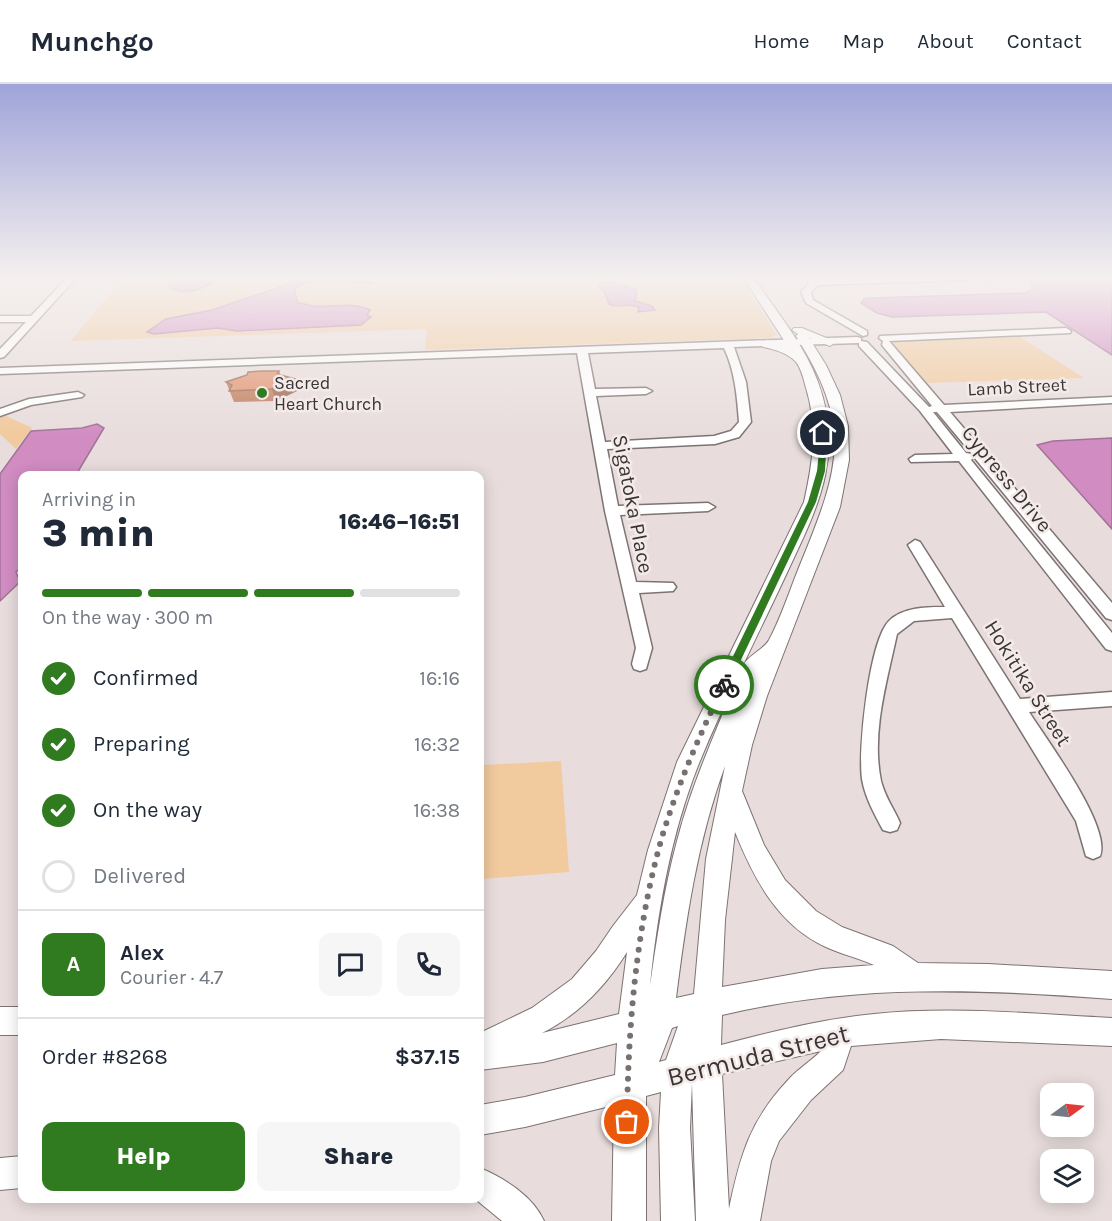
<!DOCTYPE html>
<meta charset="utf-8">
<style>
body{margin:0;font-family:Karla,sans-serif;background:#f6f6f7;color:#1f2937;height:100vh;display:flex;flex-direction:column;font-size:22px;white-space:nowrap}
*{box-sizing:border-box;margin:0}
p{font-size:20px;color:#747a83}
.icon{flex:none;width:33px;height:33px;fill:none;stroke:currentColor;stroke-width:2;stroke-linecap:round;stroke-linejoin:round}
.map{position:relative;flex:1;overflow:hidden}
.drawer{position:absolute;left:18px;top:387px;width:466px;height:732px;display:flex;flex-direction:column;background:#fff;border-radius:12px;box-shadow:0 3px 15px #0003}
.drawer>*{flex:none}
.needle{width:39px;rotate:75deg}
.buttons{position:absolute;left:1040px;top:999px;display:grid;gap:12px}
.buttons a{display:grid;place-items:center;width:54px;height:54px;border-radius:12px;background:#fff;box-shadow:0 3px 15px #0003;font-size:30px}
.pin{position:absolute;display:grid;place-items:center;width:51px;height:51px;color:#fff;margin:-26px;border:3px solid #fff;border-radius:50%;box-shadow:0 2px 6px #0007}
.courier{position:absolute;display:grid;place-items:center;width:60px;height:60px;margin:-30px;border:4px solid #307a20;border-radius:50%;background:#fff;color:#222;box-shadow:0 2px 8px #0007}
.head em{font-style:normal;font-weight:800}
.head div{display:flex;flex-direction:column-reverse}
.head{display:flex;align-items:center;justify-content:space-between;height:102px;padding:0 24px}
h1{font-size:39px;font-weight:800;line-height:45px}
.bar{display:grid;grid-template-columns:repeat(4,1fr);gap:9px 6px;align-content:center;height:72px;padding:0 24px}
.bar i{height:8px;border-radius:4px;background:#e0e1e3}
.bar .active{background:#307a20}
.bar p{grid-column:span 4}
.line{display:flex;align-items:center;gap:15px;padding:0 24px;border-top:2px solid #e0e1e3}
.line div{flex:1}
.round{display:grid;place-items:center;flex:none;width:63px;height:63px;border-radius:12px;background:#f6f6f7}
ol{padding:0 24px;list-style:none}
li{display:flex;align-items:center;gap:18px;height:66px}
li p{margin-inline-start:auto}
li .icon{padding:6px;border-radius:50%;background:#307a20;color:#fff;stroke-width:4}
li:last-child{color:#747a83}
li i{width:33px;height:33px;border:3px solid #e0e1e3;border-radius:50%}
.cta{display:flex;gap:12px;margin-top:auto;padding:12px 24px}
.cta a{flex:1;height:69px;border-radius:12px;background:#307a20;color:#fff;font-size:24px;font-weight:800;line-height:69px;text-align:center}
.cta a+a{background:#f6f6f7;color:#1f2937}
header{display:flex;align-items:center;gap:36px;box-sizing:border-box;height:84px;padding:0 30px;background:#fff;border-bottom:2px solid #e0e1e3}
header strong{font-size:28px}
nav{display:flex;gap:33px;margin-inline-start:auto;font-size:21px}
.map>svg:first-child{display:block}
</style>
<header>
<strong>Munchgo</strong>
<nav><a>Home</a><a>Map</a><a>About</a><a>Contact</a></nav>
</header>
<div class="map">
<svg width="1112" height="1137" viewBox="0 0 1112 1137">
<rect width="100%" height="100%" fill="#e8dddc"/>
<g fill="#f1ca9e">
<path d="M124,193H741L776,251L770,254L425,266L427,245L71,257Z"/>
<path d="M1017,251L1084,294L927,299L893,260L894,257L900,256Z"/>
<path d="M2,330L32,344L16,365L0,350V331Z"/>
<path d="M561,677L569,788L482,795L483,681Z"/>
</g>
<g fill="#d18cc2" stroke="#a37298" stroke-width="1.5">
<path d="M178,193H223C205,203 184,216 167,201Z"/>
<path d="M1027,193H1112V271L1046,228L892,233L877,229L861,219L864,215L872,214L1026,209L1034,204Z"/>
<path d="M355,194L374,199C357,200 304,191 294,206L298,219C303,219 308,221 312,222C332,224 352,217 370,226L367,231L371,233L361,241L237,247L218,244L154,250L147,248L166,235L212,226L297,197L316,198Z"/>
<path d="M609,197L637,206L635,217L652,222L655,226L638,228L639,223C629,218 619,225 609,220L604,207L598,201L602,198Z"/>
<path d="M97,340L104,344L76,391L22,392V482L16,488L18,493L22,492V496L0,517V390L31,347L82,344Z"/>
<path d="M1112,354V445L1037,361L1053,357Z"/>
</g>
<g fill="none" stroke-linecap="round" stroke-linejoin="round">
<defs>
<g id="minor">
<path d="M68,193H77L4,273L0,274V265L26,238H0V232H31Z"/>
<path d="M808,193H816L817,195L970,193L966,196L818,201L811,208L813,216L867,247V251L863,252L806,219L801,208L809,200Z"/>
<path d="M972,193H994L990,196Z"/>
<path d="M1066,244L1071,247L1070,249L889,257L944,321L1112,313V319L950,328L1112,519V536L1106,534L974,373L971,376L1112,549V567L1106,565L959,377L911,378L909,375L915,371L953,370L920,327L859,262V259L734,263L746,298L751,338L739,353L715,360L607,365L618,422L708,419L715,423L708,427L620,431L636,498L673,499L676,503L673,507L639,509L652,564L646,585L640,587L634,585L632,580L636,564L605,427L577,269L0,290V284L857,253L861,254V257L867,258L929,323L932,322L882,261L883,257L879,254L880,252ZM724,264C735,287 737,312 739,338L731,347L714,352L605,358L596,312L646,310L652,307L646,304L595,305L588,269ZM933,328H937L972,370L966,369Z"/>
<path d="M78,308L84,311L82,313L31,321L0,332V325L29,315Z"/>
<path d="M915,456L920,458L1020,615L1112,608V622L1029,628C1046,655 1112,743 1100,772L1093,775L1086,772L1076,737L952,534L914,537L897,550C887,597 871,649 881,697C885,713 894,725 900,739L897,746L890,748L883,746C874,729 865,713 862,695C858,666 869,557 889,537C903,523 927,523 945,523L908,461Z"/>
</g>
<g id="major">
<path d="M743,193H753C776,227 804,260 818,298C843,367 821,417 792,478C776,513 759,547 743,581C749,571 763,566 769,556C782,532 791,502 802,476C840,383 853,342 796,252L798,250L792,246L794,244H802L836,258L830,262L809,254L826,281L840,311L848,342L849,376L840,423L767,612L752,661L742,707L764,761L785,796L816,827L842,843L893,862L918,879L988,880L1112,887V915C979,905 853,900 722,931L721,961C771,948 822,935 874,930C953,922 1033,930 1112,934V962L941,955L851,962L843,986L811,1016L779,1057L771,1077L760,1137H696L692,999L690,1044L695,1137H661L659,1044L661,1008L646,1012V1137H612L614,1021L525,1043L480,1051V1021L525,1013L615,991L617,959L543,978L480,986V949L532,924L572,895L596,867L613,842L637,811L648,766L677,678L804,418C813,378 818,343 806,304C804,296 801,284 796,278C788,269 774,265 763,263L761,260L767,256L787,261ZM741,585C719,641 692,698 677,757C664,805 657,854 650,902C657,832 669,761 693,695C707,657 725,621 741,585ZM725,682L706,775L694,910L676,914C686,835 697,758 725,682ZM735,748C754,795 778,841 826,863C841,870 858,874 874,881L822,885L722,903L725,836ZM627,868L619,930L542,949C578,931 606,902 627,868ZM678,942L666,976L659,978L672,944ZM821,967C811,977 798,985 789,995C750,1036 740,1072 729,1125L722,990Z"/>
<rect x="0" y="923" width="22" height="28"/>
<path d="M22,1072V1104L0,1106V1074Z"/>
<path d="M480,1084C504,1094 533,1112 544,1137H502L474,1114H480Z"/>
</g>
</defs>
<use href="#minor" stroke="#7c7372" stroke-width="3"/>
<use href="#major" stroke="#7c7372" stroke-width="2"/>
<use href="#minor" fill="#fff" fill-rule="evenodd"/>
<use href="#major" fill="#fff" fill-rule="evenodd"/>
</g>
<path fill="#c27e5e" d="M279,287L280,291L299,306L276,317L234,318L226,298L247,291Z"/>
<path fill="#9e664c" d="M279,287L283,299L295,295L299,306L276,317L272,305Z"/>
<path fill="#e1926d" stroke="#9e664c" stroke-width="1.5" d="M262,287H279L277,290L295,295L272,305L229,307L232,301L226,298L247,291L248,288Z"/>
<linearGradient id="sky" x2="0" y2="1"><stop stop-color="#9fa4d9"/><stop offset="0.55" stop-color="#f5f0ef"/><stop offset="1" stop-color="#f5f0ef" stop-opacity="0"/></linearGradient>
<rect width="1112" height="352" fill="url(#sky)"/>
<path fill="#307a20" d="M821,347L827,349L825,387L816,418L729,601L728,604H721L719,601L808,418L817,387Z"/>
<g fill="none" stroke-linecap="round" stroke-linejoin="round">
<path stroke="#76706f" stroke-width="6" stroke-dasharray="0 10.8" d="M627,1038C628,943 636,844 662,753C678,700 700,650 724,601"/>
</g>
<circle fill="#307a20" stroke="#f5eaea" stroke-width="2" cx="262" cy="309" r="6"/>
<g text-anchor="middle" stroke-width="5" stroke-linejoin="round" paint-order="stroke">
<g font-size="18" fill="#393535" stroke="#f5eaea" text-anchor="start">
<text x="274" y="305">Sacred<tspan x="274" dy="21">Heart Church</tspan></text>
</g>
<g font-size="18" fill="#393535" stroke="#f5eaea">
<text transform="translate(1017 303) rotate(-3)" y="6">Lamb Street</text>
</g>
<g font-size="21" fill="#393535" stroke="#f5eaea">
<text transform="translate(1007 395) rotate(51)" y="7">Cypress Drive</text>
<text transform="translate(633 420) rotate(79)" y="7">Sigatoka Place</text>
<text transform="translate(1028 599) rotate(58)" y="7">Hokitika Street</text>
</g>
<g font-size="26" fill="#393535" stroke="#f5eaea">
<text transform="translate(758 971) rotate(-14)" y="9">Bermuda Street</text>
</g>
</g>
</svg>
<div class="buttons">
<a><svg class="needle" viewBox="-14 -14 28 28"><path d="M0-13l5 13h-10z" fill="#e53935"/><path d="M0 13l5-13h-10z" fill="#747a83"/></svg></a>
<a><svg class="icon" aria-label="layers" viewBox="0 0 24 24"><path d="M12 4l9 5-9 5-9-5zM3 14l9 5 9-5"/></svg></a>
</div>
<div class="pin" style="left:627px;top:1038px;background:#ea580c"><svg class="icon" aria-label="bag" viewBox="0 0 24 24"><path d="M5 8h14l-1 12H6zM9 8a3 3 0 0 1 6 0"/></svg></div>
<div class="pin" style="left:823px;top:349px;background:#1f2937"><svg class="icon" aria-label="home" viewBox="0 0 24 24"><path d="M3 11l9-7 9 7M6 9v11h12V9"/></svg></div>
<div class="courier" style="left:724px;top:601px"><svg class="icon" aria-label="bike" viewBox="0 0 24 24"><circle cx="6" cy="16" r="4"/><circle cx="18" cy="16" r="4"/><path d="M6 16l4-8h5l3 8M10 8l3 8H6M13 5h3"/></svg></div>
<section class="drawer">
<div class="head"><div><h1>3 min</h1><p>Arriving in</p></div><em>16:46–16:51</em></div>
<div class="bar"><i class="active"></i><i class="active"></i><i class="active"></i><i></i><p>On the way · 300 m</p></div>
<ol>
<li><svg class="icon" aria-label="check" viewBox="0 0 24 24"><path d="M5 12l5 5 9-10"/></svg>Confirmed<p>16:16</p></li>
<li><svg class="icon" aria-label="check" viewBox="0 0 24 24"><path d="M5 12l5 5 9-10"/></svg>Preparing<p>16:32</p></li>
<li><svg class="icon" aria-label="check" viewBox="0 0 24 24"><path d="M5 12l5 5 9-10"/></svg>On the way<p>16:38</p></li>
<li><i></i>Delivered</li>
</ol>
<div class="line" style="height:108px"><b class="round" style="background:#307a20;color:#fff">A</b><div><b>Alex</b><p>Courier · 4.7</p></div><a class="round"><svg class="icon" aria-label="chat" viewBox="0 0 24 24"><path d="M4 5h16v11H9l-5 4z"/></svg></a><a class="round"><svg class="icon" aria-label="phone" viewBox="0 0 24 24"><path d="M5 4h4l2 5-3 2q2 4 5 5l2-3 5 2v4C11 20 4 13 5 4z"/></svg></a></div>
<div class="line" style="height:78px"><div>Order #8268</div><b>$37.15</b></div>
<div class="cta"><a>Help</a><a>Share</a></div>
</section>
</div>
